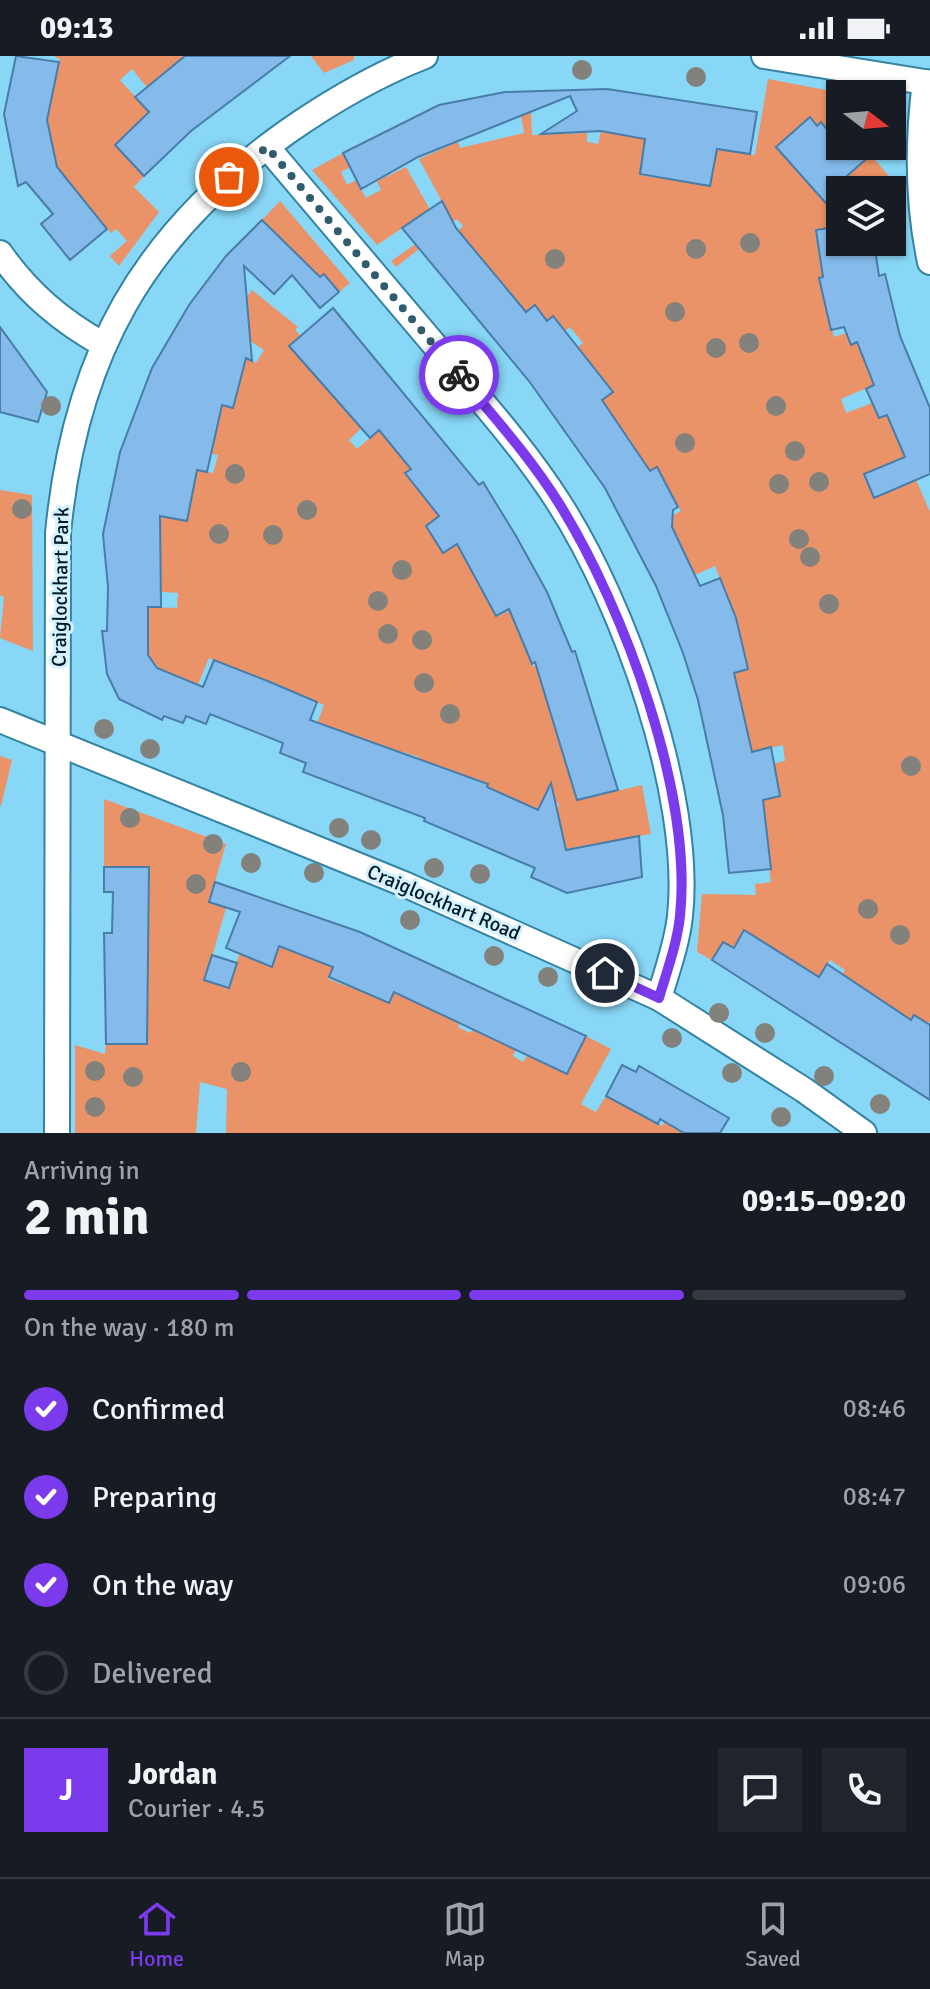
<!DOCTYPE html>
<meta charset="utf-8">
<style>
body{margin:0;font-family:Signika,sans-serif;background:#20242c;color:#f1f3f6;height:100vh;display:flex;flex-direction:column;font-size:30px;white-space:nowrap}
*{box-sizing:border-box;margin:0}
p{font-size:26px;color:#9ea1a6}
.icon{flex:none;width:44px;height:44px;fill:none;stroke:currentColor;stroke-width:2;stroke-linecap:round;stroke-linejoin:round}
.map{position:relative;height:1077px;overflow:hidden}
.sheet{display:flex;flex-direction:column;background:#171b24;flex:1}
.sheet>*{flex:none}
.needle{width:52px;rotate:106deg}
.fabs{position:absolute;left:826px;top:24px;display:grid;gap:16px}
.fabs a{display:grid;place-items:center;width:80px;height:80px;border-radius:0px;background:#171b24;box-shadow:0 2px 6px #0004;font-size:40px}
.pin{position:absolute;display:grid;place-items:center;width:68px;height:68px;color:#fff;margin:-34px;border:4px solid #fff;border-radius:50%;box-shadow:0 2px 8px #0007}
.courier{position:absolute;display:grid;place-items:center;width:80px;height:80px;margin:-40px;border:6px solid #7c3aed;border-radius:50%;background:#fff;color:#222;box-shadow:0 2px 10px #0007}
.overview em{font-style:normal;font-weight:800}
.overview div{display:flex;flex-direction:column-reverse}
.overview{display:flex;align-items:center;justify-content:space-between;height:136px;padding:0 24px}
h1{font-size:52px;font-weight:800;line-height:60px}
.bar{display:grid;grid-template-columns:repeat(4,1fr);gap:12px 8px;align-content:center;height:96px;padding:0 24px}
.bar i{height:10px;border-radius:6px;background:#363941}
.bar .active{background:#7c3aed}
.bar p{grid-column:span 4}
.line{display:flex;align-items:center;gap:20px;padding:0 24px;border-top:2px solid #363941}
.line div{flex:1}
.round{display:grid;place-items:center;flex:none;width:84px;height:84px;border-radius:0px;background:#20242c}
ol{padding:0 24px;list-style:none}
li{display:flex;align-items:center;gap:24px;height:88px}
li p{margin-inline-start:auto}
li .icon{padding:8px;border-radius:50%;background:#7c3aed;color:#fff;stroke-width:4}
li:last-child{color:#9ea1a6}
li i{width:44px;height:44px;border:4px solid #363941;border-radius:50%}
.status{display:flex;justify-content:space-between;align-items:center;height:56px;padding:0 40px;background:#171b24;direction:ltr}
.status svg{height:22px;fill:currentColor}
.dock{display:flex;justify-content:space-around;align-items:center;height:112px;border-top:2px solid #363941;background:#171b24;font-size:22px;color:#9ea1a6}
.dock a{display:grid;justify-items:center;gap:4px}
.dock .active{color:#7c3aed}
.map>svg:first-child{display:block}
</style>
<div class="status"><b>09:13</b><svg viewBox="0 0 49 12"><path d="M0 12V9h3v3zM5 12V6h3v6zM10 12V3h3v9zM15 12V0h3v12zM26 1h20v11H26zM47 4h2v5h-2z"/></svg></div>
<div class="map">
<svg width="930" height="1077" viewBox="0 0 930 1077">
<rect width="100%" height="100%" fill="#88d7f7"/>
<g fill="#ea9368">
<path d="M53,0H185L159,46L132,13L120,24L149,56L115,89L144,120L134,131L159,156L119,210L110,200L127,185L116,173L111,177L58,115L46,56L60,3Z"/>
<path d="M311,0H354V4L324,17Z"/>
<path d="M768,23L847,38H840V72L833,79L822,66L817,70L810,62L784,100L821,142L871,99L893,125L894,137L892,134H840V142L833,143L835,161L828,162L829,172L817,174L836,218L819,222L834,281L846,277L851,289L857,286L874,329L841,343L846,357L872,347L879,362L887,359L906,401L874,442L916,424L930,456V965L928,968L914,959L903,976L824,947L845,914L830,904L819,921L791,903L780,921L772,916L782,898L745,874L734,892L723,886L712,904L697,896L702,838L756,839L755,828L771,826L761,744L780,740L776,716L755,712L785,705L783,689L752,696L732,617L738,568L715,510L695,519L674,475L652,485L647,474L681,455L657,412L628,427L641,403L616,365L595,378L598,347L613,335L597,315L582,326L548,317L583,287L570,271L565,275L553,260L547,265L535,250L526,256L458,175L463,170L457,163L453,166L419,103L458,86L460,92L524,77L517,36L530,35L532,79L587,77V86L598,88L601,75L645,83L640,119L655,122L662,83L695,127L710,130L717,93L755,99Z"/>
<path d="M343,97L350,111L341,116L347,129L356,124L366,142L381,134L377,125L406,111L442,175L396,211L391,205L433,176L422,159L377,189L312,114Z"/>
<path d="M280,145L350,227L339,236L324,218L304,234L293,220L290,222L277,210L292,194L262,164Z"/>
<path d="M252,234L298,271L295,274L301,280L290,290L322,328L370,364L349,384L357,393L379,374L446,455L426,470L444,497L470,480L485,515L475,522L496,561L528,546L515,567L533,611L556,603L595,740L642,729L651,778L566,793L544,783L559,748L544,741L533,766L532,751L486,735L488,728L475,722L468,737L442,711L428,706L423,717L415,713L419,701L403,696L398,707L366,684L312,681L324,649L209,602L190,648L148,599L132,550L177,552L178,537L150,535L161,406L213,417L218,399L211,398L214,385L204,344L233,352L216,284L256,307L264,294L238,277L237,254Z"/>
<path d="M0,434L32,439L33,595L0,582L4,541L0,539Z"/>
<path d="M0,700L12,704L1,750H0Z"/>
<path d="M104,743L226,788L209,846L226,852L205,925L229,932L244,883L241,898L271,910L280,890L333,911L328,923L346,930L394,936L460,967L458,971L470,977L473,973L516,993L513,1000L523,1006L528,998L586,980L611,993L581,1048L596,1056L606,1040L662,1070L684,1036L695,1043L678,1073L684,1077H226L227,1033L200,1026L196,1077H75V989L105,998L106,988H147V931L128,901L149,900V811H104Z"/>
</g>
<g fill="#85bbeb" stroke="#487ca9" stroke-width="2">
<path d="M16,0L59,6L47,64L57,111L107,173L70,204L41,168L53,158L26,126L18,130L4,58Z"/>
<path d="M185,0H290L191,75L144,120L115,89L149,56L135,41Z"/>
<path d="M607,33L757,56L750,98L717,93L710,130L640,118L645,83L601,75L541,78L577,55L570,40L418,101L361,133L343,97L439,49L505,36Z"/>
<path d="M810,61L817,70L821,66L840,90H881L839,127L840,163L776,91Z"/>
<path d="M442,145L456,172L526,256L535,249L547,265L553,260L613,336L602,344L650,415L657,411L678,451L673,454L672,471L700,530L720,522L736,562L748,613L734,617L752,696L771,691L780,740L763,744L771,813L729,817L723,759L698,644L683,597L656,530L605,432L529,325L402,172Z"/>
<path d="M262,164L320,221L324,218L339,236L320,252L292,219L274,238L244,210L252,305L246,302L233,352L222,349L207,416L197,414L187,465L160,460L161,551H148V599L157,612L203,631L214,604L270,626L317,646L310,664L488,728L487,731L538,754L551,727L566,794L639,780L642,821L567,837L531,821L535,812L424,765L425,762L303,716L306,707L280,697L283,687L210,658L206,668L186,660L183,667L164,660L162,664L119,643L107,618L102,575H107L108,531L103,478L120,396L152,312L189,249L226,200Z"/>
<path d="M840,170V186H874L879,220L885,218L900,280L930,352V418L874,442L864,418L905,401L887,359L879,362L866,333L874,329L857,286L851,289L844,271L831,274L819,222L823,221L816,174Z"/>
<path d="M333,252L479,429L483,426L516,480L547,536L572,596L575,595L618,734L577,744L535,606L532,608L509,553L496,560L457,488L443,497L426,470L439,460L405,417L411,413L379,374L370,382L289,290Z"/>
<path d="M0,271L47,336L38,366L0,356Z"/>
<path d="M104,811H149L147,988H106L104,877H112L113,836H104Z"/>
<path d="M215,826L360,876L586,980L567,1018L394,936L389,947L329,921L333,911L279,890L272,911L226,892L240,856L209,846Z"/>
<path d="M744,874L819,921L827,908L911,964L914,959L930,969V1044L712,904L723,886L734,892Z"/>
<path d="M212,899L237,907L229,932L204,924Z"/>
<path d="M622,1009L636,1016L639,1010L729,1062L720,1077H684L660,1063L658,1068L606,1040Z"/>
</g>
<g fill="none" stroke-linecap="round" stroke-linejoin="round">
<defs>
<g id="street">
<path d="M764,0L930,27"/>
<path d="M925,26C917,87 917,145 930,206"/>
<path d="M267,91C326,160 384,230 443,299C483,347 525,394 559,447C624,548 693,740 680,860C677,888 667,915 659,942"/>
<path d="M0,197C28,237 61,265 104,289"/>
<path d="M0,664L404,828L659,942L804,1034L864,1077"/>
<path d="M57,1077L58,477C75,300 142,179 287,76C330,46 376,19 425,0"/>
</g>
</defs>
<use href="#street" stroke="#3383a1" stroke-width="28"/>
<use href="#street" stroke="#fff" stroke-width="24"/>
</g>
<g fill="#82817c">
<circle cx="582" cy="14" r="10"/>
<circle cx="696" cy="21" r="10"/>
<circle cx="750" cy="187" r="10"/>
<circle cx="696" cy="193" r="10"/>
<circle cx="555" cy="203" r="10"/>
<circle cx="675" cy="256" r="10"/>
<circle cx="749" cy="287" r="10"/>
<circle cx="716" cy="292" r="10"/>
<circle cx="51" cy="350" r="10"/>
<circle cx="776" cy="350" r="10"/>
<circle cx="685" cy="387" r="10"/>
<circle cx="795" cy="395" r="10"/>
<circle cx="235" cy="418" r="10"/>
<circle cx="819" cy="426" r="10"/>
<circle cx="779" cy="428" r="10"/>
<circle cx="22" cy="453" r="10"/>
<circle cx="307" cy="454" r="10"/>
<circle cx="219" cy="478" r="10"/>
<circle cx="273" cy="479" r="10"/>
<circle cx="799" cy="483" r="10"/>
<circle cx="810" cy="501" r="10"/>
<circle cx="402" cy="514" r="10"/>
<circle cx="378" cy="545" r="10"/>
<circle cx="829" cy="548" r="10"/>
<circle cx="388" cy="578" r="10"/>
<circle cx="422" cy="584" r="10"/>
<circle cx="424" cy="627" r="10"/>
<circle cx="450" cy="658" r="10"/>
<circle cx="104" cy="673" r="10"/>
<circle cx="150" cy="693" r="10"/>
<circle cx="911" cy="710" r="10"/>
<circle cx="130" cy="762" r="10"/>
<circle cx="339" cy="772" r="10"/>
<circle cx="371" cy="784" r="10"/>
<circle cx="213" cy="788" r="10"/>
<circle cx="251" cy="807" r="10"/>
<circle cx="434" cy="812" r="10"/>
<circle cx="314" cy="817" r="10"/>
<circle cx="480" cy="818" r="10"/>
<circle cx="196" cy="828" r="10"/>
<circle cx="868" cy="853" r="10"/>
<circle cx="410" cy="864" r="10"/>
<circle cx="900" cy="879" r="10"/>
<circle cx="494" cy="900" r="10"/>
<circle cx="548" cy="921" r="10"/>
<circle cx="719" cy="957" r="10"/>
<circle cx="765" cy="977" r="10"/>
<circle cx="672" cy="982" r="10"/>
<circle cx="95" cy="1015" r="10"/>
<circle cx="241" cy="1016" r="10"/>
<circle cx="732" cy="1017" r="10"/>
<circle cx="824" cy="1020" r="10"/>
<circle cx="133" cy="1021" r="10"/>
<circle cx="880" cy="1048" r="10"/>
<circle cx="95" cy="1051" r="10"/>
<circle cx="781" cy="1061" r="10"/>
</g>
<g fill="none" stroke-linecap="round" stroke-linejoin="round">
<path stroke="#315c6e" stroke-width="8" stroke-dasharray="0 14.4" d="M229,121L267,91L459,319"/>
<path stroke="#7c3aed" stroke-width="10" d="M459,319C494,361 531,402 560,449C624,552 693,738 680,860C677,888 667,915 659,942L605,917"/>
</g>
<g text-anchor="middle" stroke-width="6" stroke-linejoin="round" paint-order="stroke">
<g font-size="20" fill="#021a24" stroke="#d3f1fe">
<text transform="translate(60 531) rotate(-89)" y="7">Craiglockhart Park</text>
<text transform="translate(444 846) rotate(23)" y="7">Craiglockhart Road</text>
</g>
</g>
</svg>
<div class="fabs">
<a><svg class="needle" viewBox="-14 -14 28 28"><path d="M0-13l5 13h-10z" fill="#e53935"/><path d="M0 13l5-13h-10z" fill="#9ea1a6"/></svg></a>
<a><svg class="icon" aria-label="layers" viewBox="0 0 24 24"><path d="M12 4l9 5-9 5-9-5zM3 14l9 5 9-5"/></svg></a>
</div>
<div class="pin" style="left:229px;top:121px;background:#ea580c"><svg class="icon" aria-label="bag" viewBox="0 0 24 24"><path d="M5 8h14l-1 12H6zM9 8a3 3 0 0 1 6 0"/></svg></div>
<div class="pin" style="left:605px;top:917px;background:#1f2937"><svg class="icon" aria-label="home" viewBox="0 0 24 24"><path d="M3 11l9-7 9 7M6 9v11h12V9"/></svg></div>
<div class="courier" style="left:459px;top:319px"><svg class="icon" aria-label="bike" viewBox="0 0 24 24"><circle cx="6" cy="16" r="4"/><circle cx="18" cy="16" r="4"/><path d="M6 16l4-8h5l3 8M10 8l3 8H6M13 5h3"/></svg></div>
</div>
<section class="sheet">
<div class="overview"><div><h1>2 min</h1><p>Arriving in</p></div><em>09:15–09:20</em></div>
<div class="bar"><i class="active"></i><i class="active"></i><i class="active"></i><i></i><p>On the way · 180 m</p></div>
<ol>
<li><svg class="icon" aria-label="check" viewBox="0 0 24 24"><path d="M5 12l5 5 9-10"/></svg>Confirmed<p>08:46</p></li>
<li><svg class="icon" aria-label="check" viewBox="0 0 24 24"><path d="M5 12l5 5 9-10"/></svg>Preparing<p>08:47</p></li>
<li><svg class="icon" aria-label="check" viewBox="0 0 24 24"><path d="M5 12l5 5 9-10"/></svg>On the way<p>09:06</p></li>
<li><i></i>Delivered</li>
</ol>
<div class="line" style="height:144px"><b class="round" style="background:#7c3aed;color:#fff">J</b><div><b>Jordan</b><p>Courier · 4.5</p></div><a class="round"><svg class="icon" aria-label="chat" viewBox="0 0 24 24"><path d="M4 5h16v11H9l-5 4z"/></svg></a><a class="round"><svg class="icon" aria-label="phone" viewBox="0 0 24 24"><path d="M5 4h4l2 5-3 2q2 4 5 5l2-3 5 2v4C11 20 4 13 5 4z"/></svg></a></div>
</section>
<nav class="dock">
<a class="active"><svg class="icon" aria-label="home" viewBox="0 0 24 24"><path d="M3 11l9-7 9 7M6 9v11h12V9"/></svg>Home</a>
<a><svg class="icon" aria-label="map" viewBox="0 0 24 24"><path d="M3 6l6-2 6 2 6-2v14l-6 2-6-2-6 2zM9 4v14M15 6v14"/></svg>Map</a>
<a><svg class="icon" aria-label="saved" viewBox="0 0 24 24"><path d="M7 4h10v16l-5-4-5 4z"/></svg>Saved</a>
</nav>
